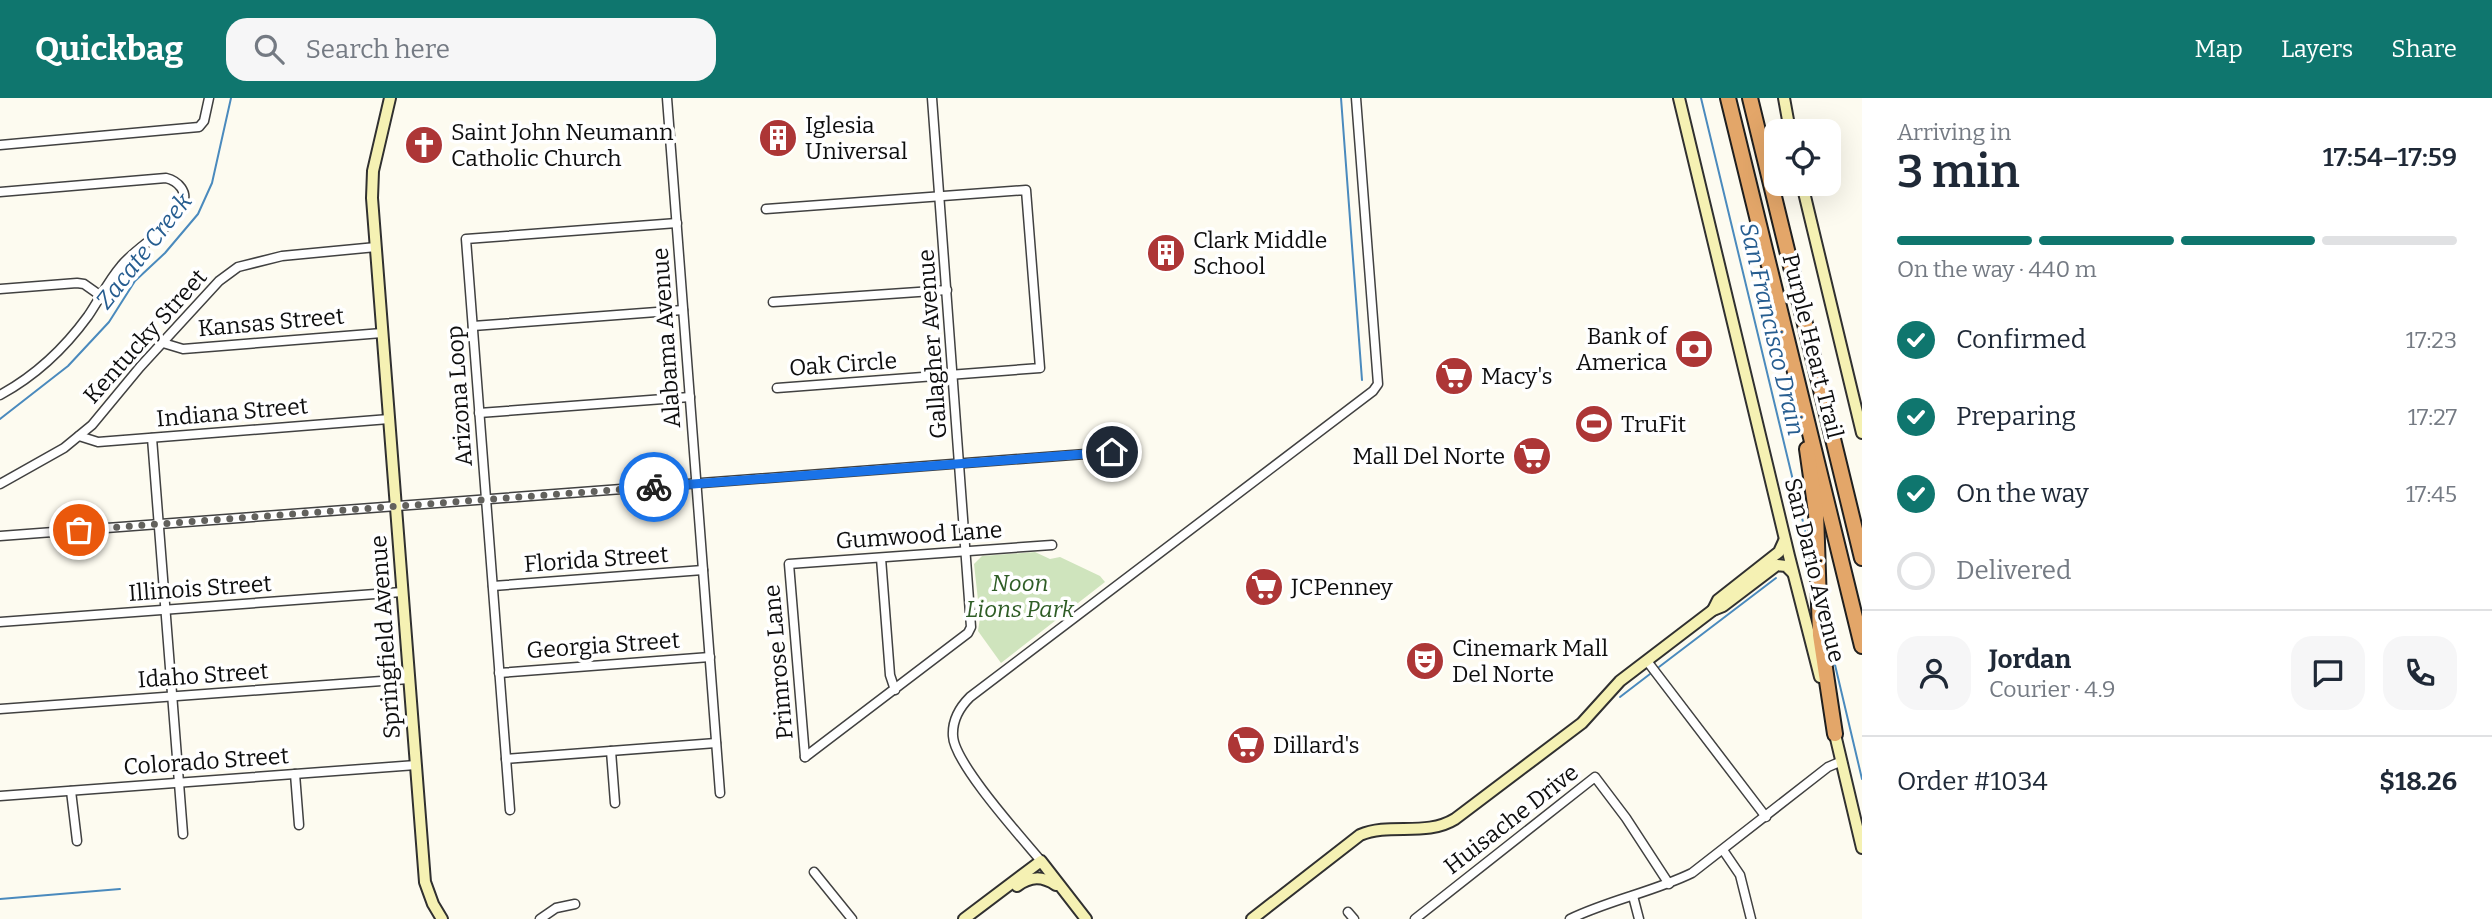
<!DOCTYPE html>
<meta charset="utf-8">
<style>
body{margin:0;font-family:Bitter,serif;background:#f6f6f7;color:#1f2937;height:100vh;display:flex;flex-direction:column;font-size:26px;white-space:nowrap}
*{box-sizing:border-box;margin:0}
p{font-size:23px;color:#747a83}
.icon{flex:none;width:38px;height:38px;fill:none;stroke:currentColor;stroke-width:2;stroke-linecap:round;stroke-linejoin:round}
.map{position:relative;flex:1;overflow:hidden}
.panel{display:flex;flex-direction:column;background:#fff;width:630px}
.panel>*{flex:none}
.buttons{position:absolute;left:1764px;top:21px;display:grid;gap:14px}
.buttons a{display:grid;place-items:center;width:77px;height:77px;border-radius:14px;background:#fff;box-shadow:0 7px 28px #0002;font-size:35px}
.pin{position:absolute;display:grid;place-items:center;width:60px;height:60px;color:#fff;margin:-30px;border:4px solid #fff;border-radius:50%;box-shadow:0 2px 7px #0007}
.courier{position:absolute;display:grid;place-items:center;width:70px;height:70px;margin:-35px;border:5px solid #1a73e8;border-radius:50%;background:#fff;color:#222;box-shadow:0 2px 9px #0007}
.summary em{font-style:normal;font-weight:600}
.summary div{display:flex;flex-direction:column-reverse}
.summary{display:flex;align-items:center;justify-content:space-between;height:119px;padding:0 35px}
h1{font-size:46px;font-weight:600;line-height:52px}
.bar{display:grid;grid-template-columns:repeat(4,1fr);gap:10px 7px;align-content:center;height:84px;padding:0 35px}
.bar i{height:9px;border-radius:5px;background:#e0e1e3}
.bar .current{background:#0f766e}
.bar p{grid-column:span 4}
.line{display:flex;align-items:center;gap:18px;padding:0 35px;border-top:2px solid #e0e1e3}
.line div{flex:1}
.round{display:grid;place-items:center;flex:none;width:74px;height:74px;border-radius:21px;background:#f6f6f7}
ol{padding:0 35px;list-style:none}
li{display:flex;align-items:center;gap:21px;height:77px}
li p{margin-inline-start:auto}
li .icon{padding:7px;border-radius:50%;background:#0f766e;color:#fff;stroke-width:4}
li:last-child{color:#747a83}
li i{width:38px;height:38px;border:4px solid #e0e1e3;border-radius:50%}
header{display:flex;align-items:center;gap:42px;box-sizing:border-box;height:98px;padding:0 35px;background:#0f766e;color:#fff}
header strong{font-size:33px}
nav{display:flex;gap:38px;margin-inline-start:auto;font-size:24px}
.search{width:490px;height:63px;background:#f6f6f7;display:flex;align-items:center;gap:18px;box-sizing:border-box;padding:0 24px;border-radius:21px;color:#747a83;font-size:26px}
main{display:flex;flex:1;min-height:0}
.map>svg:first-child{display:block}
</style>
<header>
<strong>Quickbag</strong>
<div class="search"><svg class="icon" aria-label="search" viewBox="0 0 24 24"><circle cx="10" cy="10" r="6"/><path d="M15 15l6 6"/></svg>Search here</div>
<nav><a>Map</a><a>Layers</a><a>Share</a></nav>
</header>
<main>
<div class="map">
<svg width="1862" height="821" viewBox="0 0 1862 821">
<rect width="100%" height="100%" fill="#fdfbf0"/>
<path fill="#cfe4bd" d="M1035,454L1050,461L1060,459L1100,478L1105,484L1001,565L978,533L980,520L974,466L982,458Z"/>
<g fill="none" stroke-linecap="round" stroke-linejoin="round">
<g stroke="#4a8abd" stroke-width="2">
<path d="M1341,0L1362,282"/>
<path d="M1701,0L1810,453"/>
<path d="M0,321L68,268L109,224L135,183L165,155L198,116L212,85L231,0"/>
<path d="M1800,455L1808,446"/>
<path d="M1827,533L1862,681"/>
<path d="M1659,569L1776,480"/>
<path d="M1620,599L1650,576"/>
<path d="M0,801L120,791"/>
</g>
<defs>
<g id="street">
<path d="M667,0L720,695"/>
<path d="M0,47L199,29L204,23L209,0"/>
<path d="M0,94L166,80C178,83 189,94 182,107C170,133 138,147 121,168C108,183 99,202 88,218C64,251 35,278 0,297"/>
<path d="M766,111L1026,92L1040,270L777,290"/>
<path d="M0,191L77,185L84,186L101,198"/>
<path d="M773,204L947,192"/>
<path d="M473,228L683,212"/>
<path d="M163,245L183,251L382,235"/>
<path d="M479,315L690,299"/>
<path d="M79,338L98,344L389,321"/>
<path d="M152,340L183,736"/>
<path d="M0,386L64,350L92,327L140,269L219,183L238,169L282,158L376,149"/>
<path d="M0,438L1112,354"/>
<path d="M881,460L890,577L895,592"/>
<path d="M493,488L703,472"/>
<path d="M0,524L402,494"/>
<path d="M1647,563L1766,719"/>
<path d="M499,575L710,559"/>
<path d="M0,611L409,581"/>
<path d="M611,653L615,705"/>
<path d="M805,659L968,535L971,529L932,0"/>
<path d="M805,659L789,466L1052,447"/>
<path d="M506,661L716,645"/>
<path d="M295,676L299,727"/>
<path d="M71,693L77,743"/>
<path d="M0,698L416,667"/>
<path d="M510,712L466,141L677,125"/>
<path d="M1723,752L1740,777L1751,821"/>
<path d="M1041,763C1021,739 954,665 953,638C952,622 959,610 970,599L1373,293L1378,286L1356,0"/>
<path d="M814,774L852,821"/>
<path d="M1633,798L1639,821"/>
<path d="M1348,814L1354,821"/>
<path d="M540,821L556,810L575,806"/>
<path d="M1415,821L1595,679L1626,720L1669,786"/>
<path d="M1570,821C1609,802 1653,794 1692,775L1828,669L1842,663"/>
</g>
<g id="secondary">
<path d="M390,0L373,73L372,100L425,784L433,806L442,821"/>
<path d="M1679,0L1789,458L1820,579"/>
<path d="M1784,0L1790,33"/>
<path d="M1802,86L1862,335"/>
<path d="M1713,512L1718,502L1779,454L1784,443"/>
<path d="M1834,632L1862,750"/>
<path d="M1017,788C1031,778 1042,778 1056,787"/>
<path d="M964,821L1041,763L1086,821"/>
<path d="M1252,821L1360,737C1390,724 1426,739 1455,721L1582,625L1620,583L1713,512L1723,508L1777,467L1786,468L1793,475"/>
</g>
<g id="highway">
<path d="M1728,0L1862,548"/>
<path d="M1750,0L1862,460"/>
<path d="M1807,351L1816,414L1820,537L1835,636"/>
</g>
</defs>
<use href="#street" stroke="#414141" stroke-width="11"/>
<use href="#secondary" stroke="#303030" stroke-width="14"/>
<use href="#highway" stroke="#1f1f1f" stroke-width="18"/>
<use href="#street" stroke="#fff" stroke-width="8"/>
<use href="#secondary" stroke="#f5f1b3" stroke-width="10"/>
<use href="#highway" stroke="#e3a669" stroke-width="14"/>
</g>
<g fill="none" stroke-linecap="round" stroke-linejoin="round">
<path stroke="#62615d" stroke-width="7" stroke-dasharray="0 12.6" d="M79,432L654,389"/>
<path stroke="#1a73e8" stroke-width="9" d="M654,389L1112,354"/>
</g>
<defs>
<symbol id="building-disc" viewBox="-11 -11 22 22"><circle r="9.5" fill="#ad3636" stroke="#fff"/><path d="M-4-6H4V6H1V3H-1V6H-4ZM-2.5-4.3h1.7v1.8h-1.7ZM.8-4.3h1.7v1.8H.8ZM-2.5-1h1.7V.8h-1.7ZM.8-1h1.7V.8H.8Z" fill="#fff"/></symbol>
<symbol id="church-disc" viewBox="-11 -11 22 22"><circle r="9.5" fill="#ad3636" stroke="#fff"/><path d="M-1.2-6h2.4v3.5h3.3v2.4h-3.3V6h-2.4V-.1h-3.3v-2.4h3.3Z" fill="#fff"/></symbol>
<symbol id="bank-disc" viewBox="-11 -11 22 22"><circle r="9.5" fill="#ad3636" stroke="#fff"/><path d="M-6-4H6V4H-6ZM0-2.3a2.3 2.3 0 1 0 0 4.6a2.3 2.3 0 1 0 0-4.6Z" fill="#fff"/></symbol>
<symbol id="supermarket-disc" viewBox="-11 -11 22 22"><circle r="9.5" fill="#ad3636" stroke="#fff"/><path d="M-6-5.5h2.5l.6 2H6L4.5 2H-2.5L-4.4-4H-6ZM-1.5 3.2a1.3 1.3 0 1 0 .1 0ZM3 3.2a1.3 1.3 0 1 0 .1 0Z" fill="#fff"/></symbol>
<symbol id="stadium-disc" viewBox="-11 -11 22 22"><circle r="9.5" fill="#ad3636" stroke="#fff"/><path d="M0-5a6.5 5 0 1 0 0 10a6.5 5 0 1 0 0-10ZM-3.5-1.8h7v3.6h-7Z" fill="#fff"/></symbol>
<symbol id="theatre-disc" viewBox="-11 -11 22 22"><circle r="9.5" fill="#ad3636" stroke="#fff"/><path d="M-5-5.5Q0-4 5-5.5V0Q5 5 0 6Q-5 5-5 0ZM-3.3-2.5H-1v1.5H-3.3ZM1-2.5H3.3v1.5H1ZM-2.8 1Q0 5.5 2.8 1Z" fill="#fff"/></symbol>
</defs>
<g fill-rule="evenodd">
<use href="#building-disc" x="756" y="18" width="44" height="44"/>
<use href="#church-disc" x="402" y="25" width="44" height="44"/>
<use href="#building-disc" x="1144" y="133" width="44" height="44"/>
<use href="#bank-disc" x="1672" y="229" width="44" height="44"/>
<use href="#supermarket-disc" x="1432" y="256" width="44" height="44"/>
<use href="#stadium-disc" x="1572" y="304" width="44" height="44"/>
<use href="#supermarket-disc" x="1510" y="336" width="44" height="44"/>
<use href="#supermarket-disc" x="1242" y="467" width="44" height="44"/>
<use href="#theatre-disc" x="1403" y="541" width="44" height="44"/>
<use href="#supermarket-disc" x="1224" y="625" width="44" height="44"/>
</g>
<g text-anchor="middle" stroke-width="7" stroke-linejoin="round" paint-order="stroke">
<g font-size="23" fill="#0e0e0e" stroke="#fff" text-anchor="start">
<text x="805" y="35">Iglesia<tspan x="805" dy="26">Universal</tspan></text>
<text x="451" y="42">Saint John Neumann<tspan x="451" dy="26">Catholic Church</tspan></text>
<text x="1193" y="150">Clark Middle<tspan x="1193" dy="26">School</tspan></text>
<text x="1667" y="246" text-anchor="end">Bank of<tspan x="1667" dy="26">America</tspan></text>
<text x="1481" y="286">Macy's</text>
<text x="1621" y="334">TruFit</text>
<text x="1505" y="366" text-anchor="end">Mall Del Norte</text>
<text x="1291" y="497">JCPenney</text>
<text x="1452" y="558">Cinemark Mall<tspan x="1452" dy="26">Del Norte</tspan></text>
<text x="1273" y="655">Dillard's</text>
</g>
<g font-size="23" fill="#0e0e0e" stroke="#fff">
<text transform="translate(271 224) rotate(-5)" y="8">Kansas Street</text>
<text transform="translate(145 238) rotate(-48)" y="8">Kentucky Street</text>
<text transform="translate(666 240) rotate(-94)" y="8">Alabama Avenue</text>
<text transform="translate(932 246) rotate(-94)" y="8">Gallagher Avenue</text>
<text transform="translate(1813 248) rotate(76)" y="8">Purple Heart Trail</text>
<text transform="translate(843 266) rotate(-4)" y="8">Oak Circle</text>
<text transform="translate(459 298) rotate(-94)" y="8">Arizona Loop</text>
<text transform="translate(232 314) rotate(-5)" y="8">Indiana Street</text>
<text transform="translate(919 437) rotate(-4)" y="8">Gumwood Lane</text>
<text transform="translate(596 461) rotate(-4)" y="8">Florida Street</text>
<text transform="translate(1815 472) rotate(76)" y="8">San Dario Avenue</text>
<text transform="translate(200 490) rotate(-4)" y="8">Illinois Street</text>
<text transform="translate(385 539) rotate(-94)" y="8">Springfield Avenue</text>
<text transform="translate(603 547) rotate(-4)" y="8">Georgia Street</text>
<text transform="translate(778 564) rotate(-95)" y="8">Primrose Lane</text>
<text transform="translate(203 577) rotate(-4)" y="8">Idaho Street</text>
<text transform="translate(206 663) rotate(-4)" y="8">Colorado Street</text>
<text transform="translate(1511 721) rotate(-38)" y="8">Huisache Drive</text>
</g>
<g font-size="23" font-style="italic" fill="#2f5d26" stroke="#fff">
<text x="1020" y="493">Noon<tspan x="1020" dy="26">Lions Park</tspan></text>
</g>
<g font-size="24" font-style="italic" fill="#265d90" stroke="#fff">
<text transform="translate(144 153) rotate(-52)" y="8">Zacate Creek</text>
<text transform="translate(1772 231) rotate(77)" y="8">San Francisco Drain</text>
</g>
</g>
</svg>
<div class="buttons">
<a><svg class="icon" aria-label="locate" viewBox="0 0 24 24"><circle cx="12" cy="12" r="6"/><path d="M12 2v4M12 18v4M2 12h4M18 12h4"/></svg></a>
</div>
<div class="pin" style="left:79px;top:432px;background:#ea580c"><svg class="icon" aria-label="bag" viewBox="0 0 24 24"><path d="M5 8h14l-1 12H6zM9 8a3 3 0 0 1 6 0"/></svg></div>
<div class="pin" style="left:1112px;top:354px;background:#1f2937"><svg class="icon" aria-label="home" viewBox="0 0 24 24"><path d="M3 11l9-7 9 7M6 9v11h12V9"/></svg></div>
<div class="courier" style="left:654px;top:389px"><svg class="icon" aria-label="bike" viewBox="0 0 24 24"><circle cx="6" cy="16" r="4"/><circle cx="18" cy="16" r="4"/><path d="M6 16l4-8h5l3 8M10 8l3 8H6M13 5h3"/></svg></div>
</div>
<section class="panel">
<div class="summary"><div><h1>3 min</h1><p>Arriving in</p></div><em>17:54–17:59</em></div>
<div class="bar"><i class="current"></i><i class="current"></i><i class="current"></i><i></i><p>On the way · 440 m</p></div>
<ol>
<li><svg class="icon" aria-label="check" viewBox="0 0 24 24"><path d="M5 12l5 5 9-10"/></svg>Confirmed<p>17:23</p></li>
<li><svg class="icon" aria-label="check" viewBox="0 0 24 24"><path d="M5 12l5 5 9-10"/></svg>Preparing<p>17:27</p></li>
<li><svg class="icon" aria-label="check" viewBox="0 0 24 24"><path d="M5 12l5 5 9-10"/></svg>On the way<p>17:45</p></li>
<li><i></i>Delivered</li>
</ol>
<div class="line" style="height:126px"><a class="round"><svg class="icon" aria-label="person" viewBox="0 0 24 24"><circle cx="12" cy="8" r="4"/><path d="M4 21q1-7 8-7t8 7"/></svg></a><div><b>Jordan</b><p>Courier · 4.9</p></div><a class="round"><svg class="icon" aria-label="chat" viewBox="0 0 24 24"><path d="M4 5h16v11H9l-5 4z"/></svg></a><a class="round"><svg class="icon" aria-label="phone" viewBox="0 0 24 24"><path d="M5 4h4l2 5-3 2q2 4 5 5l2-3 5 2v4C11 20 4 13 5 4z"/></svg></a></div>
<div class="line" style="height:91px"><div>Order #1034</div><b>$18.26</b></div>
</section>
</main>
